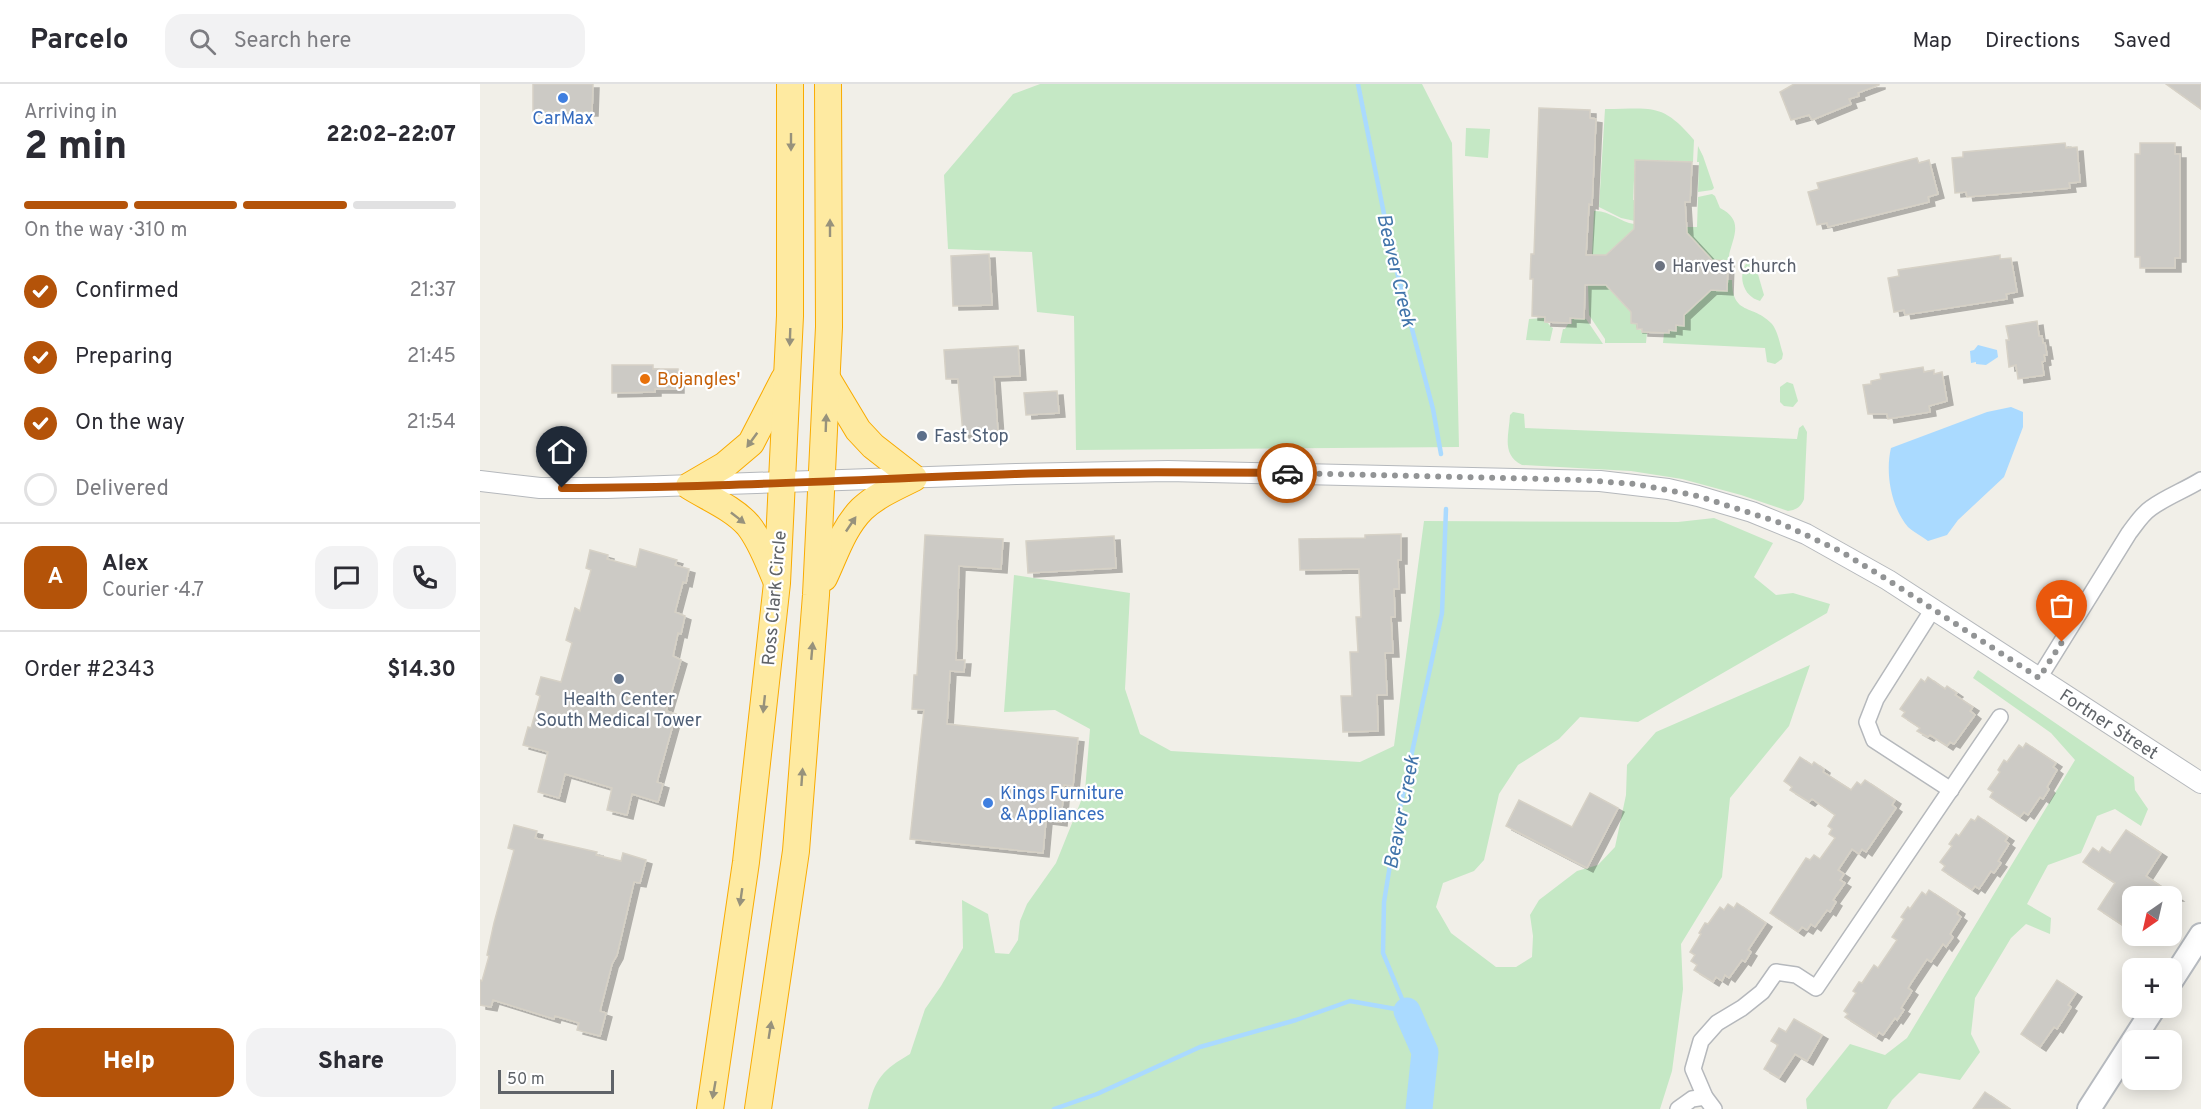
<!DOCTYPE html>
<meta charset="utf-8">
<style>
body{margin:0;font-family:Overpass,sans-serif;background:#f2f2f3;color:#2b2b33;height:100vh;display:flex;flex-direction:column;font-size:22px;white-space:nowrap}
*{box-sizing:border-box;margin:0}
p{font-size:20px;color:#7c7c81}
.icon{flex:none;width:33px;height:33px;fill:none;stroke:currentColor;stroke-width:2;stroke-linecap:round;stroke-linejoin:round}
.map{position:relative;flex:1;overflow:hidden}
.panel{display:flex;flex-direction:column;background:#fff;width:480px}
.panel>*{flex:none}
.needle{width:39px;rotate:214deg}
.tools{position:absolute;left:1642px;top:802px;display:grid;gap:12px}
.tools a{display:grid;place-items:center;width:60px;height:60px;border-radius:12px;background:#fff;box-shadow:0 3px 15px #0003;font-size:30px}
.scale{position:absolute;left:18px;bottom:15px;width:116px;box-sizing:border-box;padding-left:6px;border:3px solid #5f6368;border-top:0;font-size:16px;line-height:21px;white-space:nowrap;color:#5f6368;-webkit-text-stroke:4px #fff;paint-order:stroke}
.pin{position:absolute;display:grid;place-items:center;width:51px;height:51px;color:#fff;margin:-62px -26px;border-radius:50% 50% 50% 0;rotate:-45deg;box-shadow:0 0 6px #0007}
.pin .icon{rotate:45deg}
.courier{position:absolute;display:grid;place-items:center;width:60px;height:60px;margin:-30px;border:4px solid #b45309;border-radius:50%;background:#fff;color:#222;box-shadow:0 2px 8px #0007}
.summary em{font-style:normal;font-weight:800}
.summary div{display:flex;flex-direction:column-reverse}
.summary{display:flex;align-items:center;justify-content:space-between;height:102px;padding:0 24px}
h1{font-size:39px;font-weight:800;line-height:45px}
.bar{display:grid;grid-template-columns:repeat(4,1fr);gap:9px 6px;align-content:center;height:72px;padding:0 24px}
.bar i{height:8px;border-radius:4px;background:#e1e1e2}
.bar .active{background:#b45309}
.bar p{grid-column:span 4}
.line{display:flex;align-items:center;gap:15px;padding:0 24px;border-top:2px solid #e1e1e2}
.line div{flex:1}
.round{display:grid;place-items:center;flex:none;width:63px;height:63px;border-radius:18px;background:#f2f2f3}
ol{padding:0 24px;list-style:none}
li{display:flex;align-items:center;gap:18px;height:66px}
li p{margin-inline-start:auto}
li .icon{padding:6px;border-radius:50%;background:#b45309;color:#fff;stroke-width:4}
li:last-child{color:#7c7c81}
li i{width:33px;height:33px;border:3px solid #e1e1e2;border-radius:50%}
.action{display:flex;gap:12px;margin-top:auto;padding:12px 24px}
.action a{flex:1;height:69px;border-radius:18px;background:#b45309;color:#fff;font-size:24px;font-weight:800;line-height:69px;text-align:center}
.action a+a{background:#f2f2f3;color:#2b2b33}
header{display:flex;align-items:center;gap:36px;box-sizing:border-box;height:84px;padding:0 30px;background:#fff;border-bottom:2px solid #e1e1e2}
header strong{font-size:28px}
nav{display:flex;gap:33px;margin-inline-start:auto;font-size:21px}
.search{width:420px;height:54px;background:#f2f2f3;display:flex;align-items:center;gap:15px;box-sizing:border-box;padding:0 21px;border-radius:18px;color:#7c7c81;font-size:22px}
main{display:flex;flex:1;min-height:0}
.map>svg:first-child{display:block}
</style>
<header>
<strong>Parcelo</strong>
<div class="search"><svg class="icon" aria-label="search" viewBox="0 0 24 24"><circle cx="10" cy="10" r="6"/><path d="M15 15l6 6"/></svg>Search here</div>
<nav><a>Map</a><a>Directions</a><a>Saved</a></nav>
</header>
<main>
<section class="panel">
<div class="summary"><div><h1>2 min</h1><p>Arriving in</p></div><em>22:02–22:07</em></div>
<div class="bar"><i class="active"></i><i class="active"></i><i class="active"></i><i></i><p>On the way · 310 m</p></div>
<ol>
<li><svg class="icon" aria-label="check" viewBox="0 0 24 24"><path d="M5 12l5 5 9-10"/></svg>Confirmed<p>21:37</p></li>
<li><svg class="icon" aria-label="check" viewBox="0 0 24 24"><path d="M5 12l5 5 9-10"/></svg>Preparing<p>21:45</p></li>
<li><svg class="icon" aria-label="check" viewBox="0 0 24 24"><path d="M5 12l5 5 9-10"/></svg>On the way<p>21:54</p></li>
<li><i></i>Delivered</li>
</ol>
<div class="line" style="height:108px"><b class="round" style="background:#b45309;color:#fff">A</b><div><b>Alex</b><p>Courier · 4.7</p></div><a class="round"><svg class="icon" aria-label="chat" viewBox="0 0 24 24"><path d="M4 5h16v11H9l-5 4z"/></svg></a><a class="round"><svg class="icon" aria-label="phone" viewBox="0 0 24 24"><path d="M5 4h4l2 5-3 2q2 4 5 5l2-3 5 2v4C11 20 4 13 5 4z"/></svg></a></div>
<div class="line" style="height:78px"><div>Order #2343</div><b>$14.30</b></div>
<div class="action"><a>Help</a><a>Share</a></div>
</section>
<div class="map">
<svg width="1721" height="1025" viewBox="0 0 1721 1025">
<defs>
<filter id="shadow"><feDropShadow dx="6" dy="4" stdDeviation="0" flood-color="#0004"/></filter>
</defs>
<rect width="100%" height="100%" fill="#f1efe8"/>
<g fill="#c5e8c5">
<path d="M560,0H942L972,59L979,363L596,366L594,232L557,228L552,168L468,165L464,91L533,10Z"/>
<path d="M1125,25C1172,25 1182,18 1214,56L1213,78L1155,76L1153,116L1177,117L1155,137L1141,134L1119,123Z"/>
<path d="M986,44L1010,45L1008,74L985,72Z"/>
<path d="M1218,62L1223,72L1234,104L1232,106L1218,108L1219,78H1217Z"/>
<path d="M1232,110L1235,112L1240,124C1261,135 1256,147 1250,167C1248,173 1249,180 1249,187L1248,177L1232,176L1207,149V143H1217L1218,113Z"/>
<path d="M1114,127C1129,126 1140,138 1154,140V145L1126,171H1112Z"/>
<path d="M1268,177L1275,180L1284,211L1280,217C1262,212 1257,190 1268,177Z"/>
<path d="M1247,196H1252C1252,232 1273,220 1291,239C1298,246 1300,261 1303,270L1302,275L1295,280L1287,278L1285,264L1183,259L1184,249L1196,246V241L1203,242L1204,231L1231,206L1246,207Z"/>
<path d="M1108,201H1126L1151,228V239L1157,240V245L1167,248L1166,259H1125V255L1109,231Z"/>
<path d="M1064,234V238L1068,239L1071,243L1073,244L1070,257L1046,256L1049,235Z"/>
<path d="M1092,234L1106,235L1123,260L1080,259L1083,245H1085L1088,240H1092Z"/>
<path d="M1307,298L1313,300L1318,317L1313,323L1304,322L1300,318V303Z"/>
<path d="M1033,328L1044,330L1045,344L1317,355L1319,344L1323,341L1327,348L1324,415C1321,423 1316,426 1308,427L1261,411L1202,395L1151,387L1042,381C1021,371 1029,351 1030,331Z"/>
<path d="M1234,434L1293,459L1274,493L1296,511L1313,509L1350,520L1347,529L1158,638L1100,633L1079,655L1038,681L1019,710L1004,776L994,787L963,799L956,823L971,849L1016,883H1036L1052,873L1053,852L1050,831L1059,816L1097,787L1118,781L1135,763L1146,711L1147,681L1176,648L1330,581L1309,642L1250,714L1242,793L1201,860L1203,905L1192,987L1180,1025H388C395,994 403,986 430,970L445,925L461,902L483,864L482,816L508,830L515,869L529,870L538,856L540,837L547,820L576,779L605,707L610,645L575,626L524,628L534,491L650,509L645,605L660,650L691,667L880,678L914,662L944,437L1198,438Z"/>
<path d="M1498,586L1654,693L1655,706L1668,725L1661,742L1635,725L1617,732L1601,769L1568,781L1547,820L1571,834L1570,850L1546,840L1531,854L1495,914L1491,950L1500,968L1480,996L1439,989L1412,1016L1407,1025H1327L1326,1015L1370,960L1405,971L1427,954L1595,676L1571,649L1493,594Z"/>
</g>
<g fill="#aadaff">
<path d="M1498,261L1517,266L1518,273L1506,281L1496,280V278L1491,279L1490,267L1494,266Z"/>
<path d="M1531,323L1543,328V343L1524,393L1478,436L1467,451L1448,457C1442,452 1433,448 1428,443C1411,423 1405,389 1411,364L1507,328Z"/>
</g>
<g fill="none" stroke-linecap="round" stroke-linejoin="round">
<g stroke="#aadaff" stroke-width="4.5">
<path d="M878,0L911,165L953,325L961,370"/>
<path d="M927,927L903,869L904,818L917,738L962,529L966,425"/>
<path d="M574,1025L617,1010L720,963L816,936L870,917L927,927"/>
</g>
<path stroke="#aadaff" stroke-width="27" d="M927,927L945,968L939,1025"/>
</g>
<g fill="#cccac5" stroke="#d6d1c6" stroke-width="1.5" filter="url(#shadow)">
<path d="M53,0H113L112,28L53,27Z"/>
<path d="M1314,0H1399V1L1378,9L1379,12L1369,15L1371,20L1332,36L1329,31L1311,36L1300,8Z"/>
<path d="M1686,0H1721V25Z"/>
<path d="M1059,24L1110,26V34L1116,35L1112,121L1109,120L1106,171H1126L1154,145L1155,76L1212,78L1210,118H1205L1207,149L1232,176L1248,177L1247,207L1231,206L1204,231V242L1196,241V247L1189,246V249L1162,248V245H1157V240L1151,239V228L1126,201H1105L1104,235L1090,234V239L1065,238V233L1052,232L1053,195H1050L1051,170H1054Z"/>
<path d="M1585,59L1586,64L1597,63L1600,98L1589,99L1590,104L1487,113L1486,108L1475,109L1472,74L1483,73V68Z"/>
<path d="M1660,59H1695V70H1700V174H1695V184H1660V173H1655V70H1660Z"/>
<path d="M1437,74L1439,79L1449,76L1458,110L1448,113L1449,118L1348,143L1347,139L1337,141L1328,108L1339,105L1337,99Z"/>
<path d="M509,170L512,221L473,222L471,172Z"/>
<path d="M1520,171V175L1531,174L1537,208L1526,210L1527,215L1425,231L1424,226L1414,228L1408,194L1419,192L1418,186Z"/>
<path d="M1557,237L1559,252H1562L1563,259H1565L1567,271H1564L1565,277L1562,278L1564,291L1538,295L1536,281L1529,283L1526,256H1529L1526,242Z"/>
<path d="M538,262L540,292L514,293L518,348L483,350L478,295H466L464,266Z"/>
<path d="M132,281H173V285H198V305H175V308L132,309Z"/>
<path d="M1443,283L1444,288L1454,286V290L1462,288L1467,317L1449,322L1450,328L1408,335L1407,330H1388L1383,301L1391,300V297L1401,295L1400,290Z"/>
<path d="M577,307L579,329L546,331L544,309Z"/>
<path d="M921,450V476H918L919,505H914L915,533H911L913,569H905L907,611H897L898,647L863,648L861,612H872L870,568H878L876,533H881L879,485L820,486L819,455L885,454V451Z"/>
<path d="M445,451L523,455L521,485L479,482L476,576H485L484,588L470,587L467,640L598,654L593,702L584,701L581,738L566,736L563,769L430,755L444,626L432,625L434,591H437Z"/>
<path d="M634,452L636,484L548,489L546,457Z"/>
<path d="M160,465L197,476L195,481L209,485L206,499L203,498L195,528L205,532L201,550L198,549L193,572L201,576L186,627L196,630L177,698L183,700L178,718L152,710L147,731L127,726L132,704L85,690L79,714L58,708L68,668L43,661L48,643L51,644L60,612L56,610L61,593L81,598L92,559L86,556L95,524L100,527L111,486L106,484L110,466L128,471L127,475L156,483Z"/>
<path d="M1448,593L1465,605L1467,602L1477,609L1475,611L1493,623L1490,627L1495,631L1474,660L1470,658L1467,662L1450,651L1448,653L1437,647L1440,644L1422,632L1425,628L1420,625L1441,595L1445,598Z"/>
<path d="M1546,659L1576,679L1573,683L1577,686L1567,703L1569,705L1563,715L1560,713L1548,731L1544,728L1540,733L1510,713L1513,708L1508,705L1520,688L1518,686L1524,676L1527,678L1539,661L1543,664Z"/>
<path d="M1320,673L1332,681L1334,678L1344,685L1343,688L1371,706L1377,698L1381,701L1385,696L1415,716L1412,721L1416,724L1386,768L1382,765L1379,770L1372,765L1358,786L1364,790L1360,796L1365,799L1353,816L1356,818L1350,828L1347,826L1335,843L1331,840L1327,846L1322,843L1318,848L1290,829L1326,774L1330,776L1334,771L1340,775L1355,754L1349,750L1352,745L1348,742L1355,731L1332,715L1329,718L1310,706L1312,703L1304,697Z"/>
<path d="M1110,709L1138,724L1107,784L1026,742L1039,716L1092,743Z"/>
<path d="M1498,732L1528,753L1525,757L1529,760L1518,777L1521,779L1514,789L1511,787L1499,805L1495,802L1492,806L1462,786L1465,782L1460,778L1472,762L1469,760L1476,750L1479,752L1491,735L1495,737Z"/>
<path d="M34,741L57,747L55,754L117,768L116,771L141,777L143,769L166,776L160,799L154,798L137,871L132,880L120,927L126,929L120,952L97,946L99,939L75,932L74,935L13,916L11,923L0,921V896L2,897L9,872L7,871L14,839L34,766L28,764Z"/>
<path d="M1646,746L1681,769L1666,792L1697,813H1653V848L1618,825L1635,799L1603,778L1613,764L1619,768L1622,763L1630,769Z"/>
<path d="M1449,806L1479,826L1477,830L1481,833L1470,850L1473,853L1466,863L1463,860L1451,878L1447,875L1431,899L1428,904L1432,907L1421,924L1424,926L1417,936L1415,934L1403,951L1399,948L1396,953L1365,933L1368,930L1364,927L1376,909L1373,907L1379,898L1382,899L1394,881L1398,884L1417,856L1412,853L1424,835L1421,833L1428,823L1430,825L1442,808L1446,811Z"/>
<path d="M1257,819L1286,839L1268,866L1271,868L1265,878L1262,876L1249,894L1245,891L1242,897L1236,893L1233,898L1214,886L1217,881L1211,877L1215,871L1210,868L1221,850L1219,849L1225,839L1228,840L1240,823L1244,826L1248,820L1254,824Z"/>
<path d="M1577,896L1596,909L1588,921L1591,923L1577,945L1574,943L1560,963L1541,950Z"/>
<path d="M1314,935L1342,951L1327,977L1315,970L1299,994L1284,985L1298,961L1291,957L1299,944L1306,948Z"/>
<path d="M1505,1008L1530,1025H1493Z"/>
</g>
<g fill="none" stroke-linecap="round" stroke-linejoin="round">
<defs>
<g id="minor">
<path d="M1453,525L1396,615L1387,638L1394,656L1471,706"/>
<path d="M1559,594L1649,449C1656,440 1662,430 1671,424C1686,413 1705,406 1721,396"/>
<path d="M1198,1025L1212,1015L1225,1013"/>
<path d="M1234,1025L1225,1013L1213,985L1221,957L1237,939L1262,924L1282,908L1296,888L1316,891L1336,904L1520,633"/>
</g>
<path id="tertiary" d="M0,397L60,404H127L536,390L688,387L1120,397L1188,405L1218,412L1272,428L1326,450L1408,496L1721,699"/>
<g id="secondary">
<path d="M1692,896L1721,851"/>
<path d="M1609,1025L1674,924"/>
</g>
<g id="trunk">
<path d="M344,494C355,471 363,444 382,425C397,411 416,403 434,394L393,362L378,346L348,296"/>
<path d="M296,496C288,478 281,457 268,441C253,424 228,414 209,402L245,381L271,359L304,295"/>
<path d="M230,1025L266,778L297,499L310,232V0"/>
<path d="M278,1025L316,767L336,511L349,243L348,0"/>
</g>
</defs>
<use href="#minor" stroke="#b5b8bc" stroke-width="18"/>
<use href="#tertiary" stroke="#b5b8bc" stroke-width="22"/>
<use href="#secondary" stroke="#b6babf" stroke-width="26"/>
<use href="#trunk" stroke="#f9ab00" stroke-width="28"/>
<use href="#minor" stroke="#fff" stroke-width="15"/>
<use href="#tertiary" stroke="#fff" stroke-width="20"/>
<use href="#secondary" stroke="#fff" stroke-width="22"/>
<use href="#trunk" stroke="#feeaa1" stroke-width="26"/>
</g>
<defs><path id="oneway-solid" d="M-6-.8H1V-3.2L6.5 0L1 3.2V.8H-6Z" transform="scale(1.5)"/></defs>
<g fill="#97927c">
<use href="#oneway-solid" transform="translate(311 58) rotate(90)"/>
<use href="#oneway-solid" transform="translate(350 144) rotate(-90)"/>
<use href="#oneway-solid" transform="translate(310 253) rotate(92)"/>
<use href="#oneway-solid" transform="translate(346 339) rotate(-88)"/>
<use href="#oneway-solid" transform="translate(272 356) rotate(126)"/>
<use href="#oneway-solid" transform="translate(258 434) rotate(38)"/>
<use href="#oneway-solid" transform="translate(371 440) rotate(-56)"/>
<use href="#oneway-solid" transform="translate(332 567) rotate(-85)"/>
<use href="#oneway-solid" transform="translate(284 620) rotate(96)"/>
<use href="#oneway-solid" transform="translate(322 693) rotate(-86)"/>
<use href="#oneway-solid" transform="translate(261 813) rotate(98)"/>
<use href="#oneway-solid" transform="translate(290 946) rotate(-81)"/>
<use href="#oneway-solid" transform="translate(234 1006) rotate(100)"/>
</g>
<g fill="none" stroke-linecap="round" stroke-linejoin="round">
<path stroke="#929495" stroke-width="6" stroke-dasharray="0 10.8" d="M807,389L1103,396L1155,400L1218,412L1298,438L1360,467L1408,496L1559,594L1582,558"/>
<path stroke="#b45309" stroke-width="8" d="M82,404C233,404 384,395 535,390C626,387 716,388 807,389"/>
</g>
<g fill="#3f7fe0" stroke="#fff" stroke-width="2">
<circle cx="83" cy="14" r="6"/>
<circle cx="508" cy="719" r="6"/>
</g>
<circle fill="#6b7280" stroke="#fff" stroke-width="2" cx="1180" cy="182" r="6"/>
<circle fill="#e8710a" stroke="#fff" stroke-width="2" cx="165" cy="295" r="6"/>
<g fill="#5c6f8a" stroke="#fff" stroke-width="2">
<circle cx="442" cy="352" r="6"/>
<circle cx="139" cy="595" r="6"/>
</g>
<g text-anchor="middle" stroke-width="4.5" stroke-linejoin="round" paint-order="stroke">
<g font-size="18" fill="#366cbe" stroke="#fff">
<text x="83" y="40">CarMax</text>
<text x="520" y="715" text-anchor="start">Kings Furniture<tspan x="520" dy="21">&amp; Appliances</tspan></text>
</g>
<g font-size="18" fill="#5b616d" stroke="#fff" text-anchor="start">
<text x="1192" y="188">Harvest Church</text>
</g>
<g font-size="18" fill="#c56008" stroke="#fff" text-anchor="start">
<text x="177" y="301">Bojangles'</text>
</g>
<g font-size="18" fill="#4e5e75" stroke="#fff" text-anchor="start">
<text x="454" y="358">Fast Stop</text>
<text x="139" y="621" text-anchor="middle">Health Center<tspan x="139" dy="21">South Medical Tower</tspan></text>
</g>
<g font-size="18" fill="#5f6368" stroke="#fff">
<text transform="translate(294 514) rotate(-85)" y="6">Ross Clark Circle</text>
<text transform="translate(1629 640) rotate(33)" y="6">Fortner Street</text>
</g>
<g font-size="20" font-style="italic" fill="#4174aa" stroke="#fff">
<text transform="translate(917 186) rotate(77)" y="7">Beaver Creek</text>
<text transform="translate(921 728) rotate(-79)" y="7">Beaver Creek</text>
</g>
</g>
</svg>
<div class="tools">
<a><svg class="needle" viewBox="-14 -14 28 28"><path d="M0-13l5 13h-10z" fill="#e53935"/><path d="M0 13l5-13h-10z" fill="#7c7c81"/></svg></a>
<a>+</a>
<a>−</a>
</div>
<div class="scale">50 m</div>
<div class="pin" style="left:1582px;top:558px;background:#ea580c"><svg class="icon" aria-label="bag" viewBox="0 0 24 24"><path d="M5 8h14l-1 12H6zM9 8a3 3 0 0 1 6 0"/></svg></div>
<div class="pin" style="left:82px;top:404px;background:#1f2937"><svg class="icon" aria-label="home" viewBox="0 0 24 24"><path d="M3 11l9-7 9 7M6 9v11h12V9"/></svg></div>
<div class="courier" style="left:807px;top:389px"><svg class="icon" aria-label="car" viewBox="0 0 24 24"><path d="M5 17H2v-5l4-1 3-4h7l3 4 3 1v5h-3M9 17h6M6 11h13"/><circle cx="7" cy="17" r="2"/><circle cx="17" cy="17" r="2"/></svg></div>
</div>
</main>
